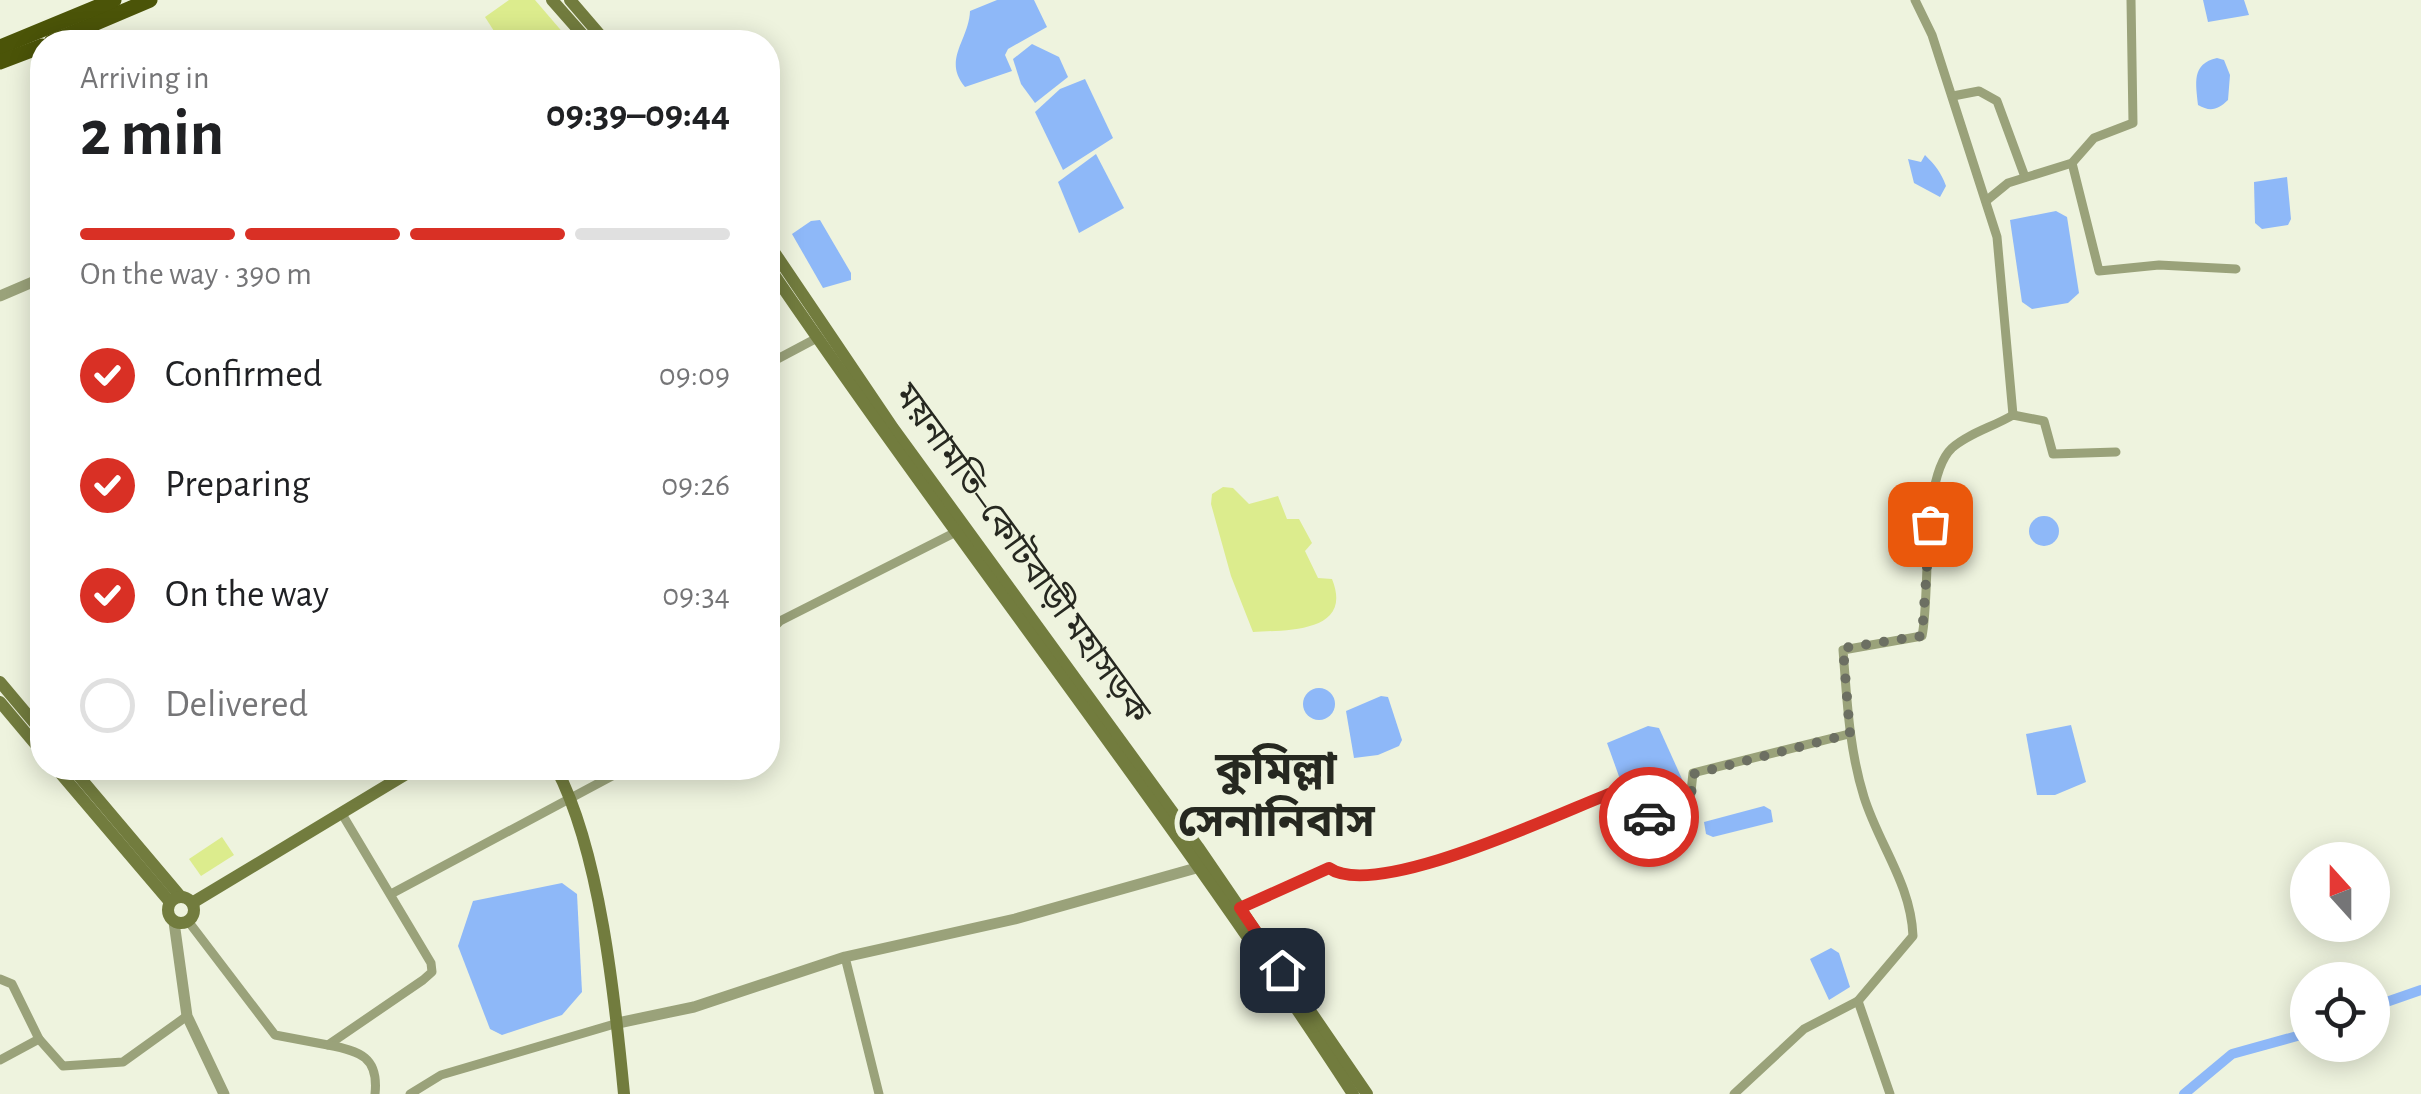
<!DOCTYPE html>
<meta charset="utf-8">
<style>
body{margin:0;font-family:"Alegreya Sans","Noto Sans Bengali",sans-serif;background:#f6f6f6;color:#202124;height:100vh;display:flex;flex-direction:column;font-size:38px;white-space:nowrap}
*{box-sizing:border-box;margin:0}
p{font-size:32px;color:#757577}
.icon{flex:none;width:55px;height:55px;fill:none;stroke:currentColor;stroke-width:2;stroke-linecap:round;stroke-linejoin:round}
.map{position:relative;flex:1;overflow:hidden}
.panel{position:absolute;left:30px;top:30px;width:750px;height:750px;display:flex;flex-direction:column;background:#fff;border-radius:40px;box-shadow:0 5px 25px #0003}
.panel>*{flex:none}
.needle{width:65px;rotate:339deg}
.fabs{position:absolute;left:2290px;top:842px;display:grid;gap:20px}
.fabs a{display:grid;place-items:center;width:100px;height:100px;border-radius:50%;background:#fff;box-shadow:0 5px 25px #0003;font-size:50px}
.pin{position:absolute;display:grid;place-items:center;width:85px;height:85px;color:#fff;margin:-42px;border-radius:20px;box-shadow:0 5px 15px #0006}
.courier{position:absolute;display:grid;place-items:center;width:100px;height:100px;margin:-50px;border:8px solid #d93025;border-radius:50%;background:#fff;color:#222;box-shadow:0 2px 12px #0007}
.overview em{font-style:normal;font-weight:700}
.overview div{display:flex;flex-direction:column-reverse}
.overview{display:flex;align-items:center;justify-content:space-between;height:170px;padding:0 50px}
h1{font-size:65px;font-weight:700;line-height:75px}
.bar{display:grid;grid-template-columns:repeat(4,1fr);gap:15px 10px;align-content:center;height:120px;padding:0 50px}
.bar i{height:12px;border-radius:8px;background:#e0e0e0}
.bar .active{background:#d93025}
.bar p{grid-column:span 4}
ol{padding:0 50px;list-style:none}
li{display:flex;align-items:center;gap:30px;height:110px}
li p{margin-inline-start:auto}
li .icon{padding:10px;border-radius:50%;background:#d93025;color:#fff;stroke-width:4}
li:last-child{color:#757577}
li i{width:55px;height:55px;border:5px solid #e0e0e0;border-radius:50%}
.map>svg:first-child{display:block}
</style>
<div class="map">
<svg width="2421" height="1094" viewBox="0 0 2421 1094">
<rect width="100%" height="100%" fill="#eef3de"/>
<g fill="#dcec8d">
<path d="M509,0H535L571,42H501L485,17Z"/>
<path d="M1223,487L1233,488L1249,504L1278,496L1287,519H1299L1312,543L1305,551L1318,578L1332,579C1354,633 1286,630 1253,632L1231,576L1211,504L1212,494Z"/>
<path d="M222,837L234,855L201,876L189,859Z"/>
</g>
<g fill="#8eb8f8">
<path d="M997,0H1034L1047,27L1008,49L1005,55L1012,71L965,87C942,60 969,40 970,11Z"/>
<path d="M2203,0H2244L2249,15L2208,22Z"/>
<path d="M1032,44L1059,57L1068,77L1035,103L1021,84L1013,59Z"/>
<path d="M2217,58L2224,60L2230,75L2228,100C2218,110 2210,112 2198,105C2196,83 2191,64 2217,58Z"/>
<path d="M1085,79L1113,138L1063,170L1035,112L1060,89Z"/>
<path d="M1096,154L1124,208L1079,233L1058,182Z"/>
<path d="M1925,155C1935,165 1941,172 1946,186L1940,197L1914,183L1908,159L1921,162Z"/>
<path d="M2287,177L2291,219L2288,225L2262,229L2255,223L2254,182Z"/>
<path d="M2056,211L2067,217L2079,293L2068,303L2032,309L2022,302L2010,220Z"/>
<path d="M820,220L851,273V280L823,288L792,234L811,221Z"/>
<circle cx="2044" cy="531" r="15"/>
<circle cx="1319" cy="704" r="16"/>
<path d="M1381,696L1388,697L1402,740L1399,746L1378,755L1354,758L1346,711Z"/>
<path d="M2071,725L2086,782L2055,795H2037L2026,734Z"/>
<path d="M1648,726L1659,728L1687,790L1681,800L1642,813L1630,807L1607,743Z"/>
<path d="M1764,806L1771,810L1773,822L1713,837L1706,834L1704,822Z"/>
<path d="M562,883L577,894L582,992L562,1015L502,1035L490,1029L458,946L473,901Z"/>
<path d="M1831,948L1839,953L1850,987L1829,1000L1810,959Z"/>
</g>
<g fill="none" stroke-linecap="round" stroke-linejoin="round">
<g stroke="#8eb8f8" stroke-width="10">
<path d="M2372,1007L2421,990"/>
<path d="M2184,1094L2232,1054L2308,1033"/>
</g>
<g stroke="#9aa27a" stroke-width="9">
<path d="M1915,0L1932,35L1997,237L2013,415"/>
<path d="M1953,96L1979,91L1997,101L2025,177"/>
<path d="M2072,163L2099,271L2159,265L2236,269"/>
<path d="M1986,201L2008,183L2072,163L2094,138L2133,123L2131,0"/>
<path d="M768,364L817,338"/>
<path d="M768,633L780,621L958,531"/>
<path d="M391,894L627,768"/>
<path d="M1240,908L1329,867C1377,901 1559,814 1614,792L1627,814L1651,817L1690,801L1693,773L1849,734"/>
<path d="M188,921L275,1035L328,1045L423,980L432,972L431,963L342,814"/>
<path d="M845,957L879,1094"/>
<path d="M0,979L12,984L39,1039L63,1066L123,1062L187,1016"/>
<path d="M1858,1001L1890,1094"/>
<path d="M328,1045C360,1051 379,1057 375,1094"/>
<path d="M0,1060L39,1039"/>
<path d="M410,1094L441,1075L618,1023"/>
<path d="M1734,1094L1804,1029L1858,1001L1913,936C1911,884 1879,845 1864,797C1849,749 1847,700 1843,650L1922,636C1931,594 1920,478 1952,448C1969,433 1993,427 2013,415L2044,421L2053,454L2116,452"/>
</g>
<g stroke="#9aa27a" stroke-width="11">
<path d="M0,296L42,278"/>
<path d="M174,922L187,1016L224,1094"/>
<path d="M618,1023L694,1007L845,957L1015,919L1207,865"/>
</g>
<g stroke="#727c3e" stroke-width="12">
<path d="M552,0L589,42"/>
<path d="M570,0L606,42"/>
<path d="M768,243L893,428L1198,847L1367,1094"/>
<path d="M768,266C958,545 1169,811 1353,1094"/>
<path d="M0,682L42,732"/>
<path d="M0,702L42,752"/>
<path d="M56,768L170,902"/>
<path d="M72,768L181,897"/>
<path d="M556,768C600,851 615,999 624,1094"/>
<circle cx="181" cy="910" r="13"/>
<path d="M192,903L416,768"/>
</g>
<g stroke="#4b5408" stroke-width="15">
<path d="M51,42L150,0"/>
<path d="M0,47L114,0"/>
<path d="M0,62L42,46"/>
</g>
</g>
<g fill="none" stroke-linecap="round" stroke-linejoin="round">
<path stroke="#6c6f62" stroke-width="10" stroke-dasharray="0 18" d="M1649,817L1690,801L1694,774L1850,734L1843,648L1922,636L1930,524"/>
<path stroke="#d93025" stroke-width="12" d="M1282,970L1240,908L1329,868C1376,901 1559,813 1614,792L1627,814L1649,817"/>
</g>
<g text-anchor="middle" stroke-width="10" stroke-linejoin="round" paint-order="stroke">
<g font-size="35" fill="#262820" stroke="#eef3de">
<text transform="translate(1023 553) rotate(54)" y="12">ময়নামতি–কোটবাড়ী মহাসড়ক</text>
</g>
<g font-size="45" font-weight="bold" fill="#262820" stroke="#eef3de">
<text x="1276" y="784">কুমিল্লা<tspan x="1276" dy="52">সেনানিবাস</tspan></text>
</g>
</g>
</svg>
<div class="fabs">
<a><svg class="needle" viewBox="-14 -14 28 28"><path d="M0-13l5 13h-10z" fill="#e53935"/><path d="M0 13l5-13h-10z" fill="#757577"/></svg></a>
<a><svg class="icon" aria-label="locate" viewBox="0 0 24 24"><circle cx="12" cy="12" r="6"/><path d="M12 2v4M12 18v4M2 12h4M18 12h4"/></svg></a>
</div>
<div class="pin" style="left:1930px;top:524px;background:#ea580c"><svg class="icon" aria-label="bag" viewBox="0 0 24 24"><path d="M5 8h14l-1 12H6zM9 8a3 3 0 0 1 6 0"/></svg></div>
<div class="pin" style="left:1282px;top:970px;background:#1f2937"><svg class="icon" aria-label="home" viewBox="0 0 24 24"><path d="M3 11l9-7 9 7M6 9v11h12V9"/></svg></div>
<div class="courier" style="left:1649px;top:817px"><svg class="icon" aria-label="car" viewBox="0 0 24 24"><path d="M5 17H2v-5l4-1 3-4h7l3 4 3 1v5h-3M9 17h6M6 11h13"/><circle cx="7" cy="17" r="2"/><circle cx="17" cy="17" r="2"/></svg></div>
<section class="panel">
<div class="overview"><div><h1>2 min</h1><p>Arriving in</p></div><em>09:39–09:44</em></div>
<div class="bar"><i class="active"></i><i class="active"></i><i class="active"></i><i></i><p>On the way · 390 m</p></div>
<ol>
<li><svg class="icon" aria-label="check" viewBox="0 0 24 24"><path d="M5 12l5 5 9-10"/></svg>Confirmed<p>09:09</p></li>
<li><svg class="icon" aria-label="check" viewBox="0 0 24 24"><path d="M5 12l5 5 9-10"/></svg>Preparing<p>09:26</p></li>
<li><svg class="icon" aria-label="check" viewBox="0 0 24 24"><path d="M5 12l5 5 9-10"/></svg>On the way<p>09:34</p></li>
<li><i></i>Delivered</li>
</ol>
</section>
</div>
